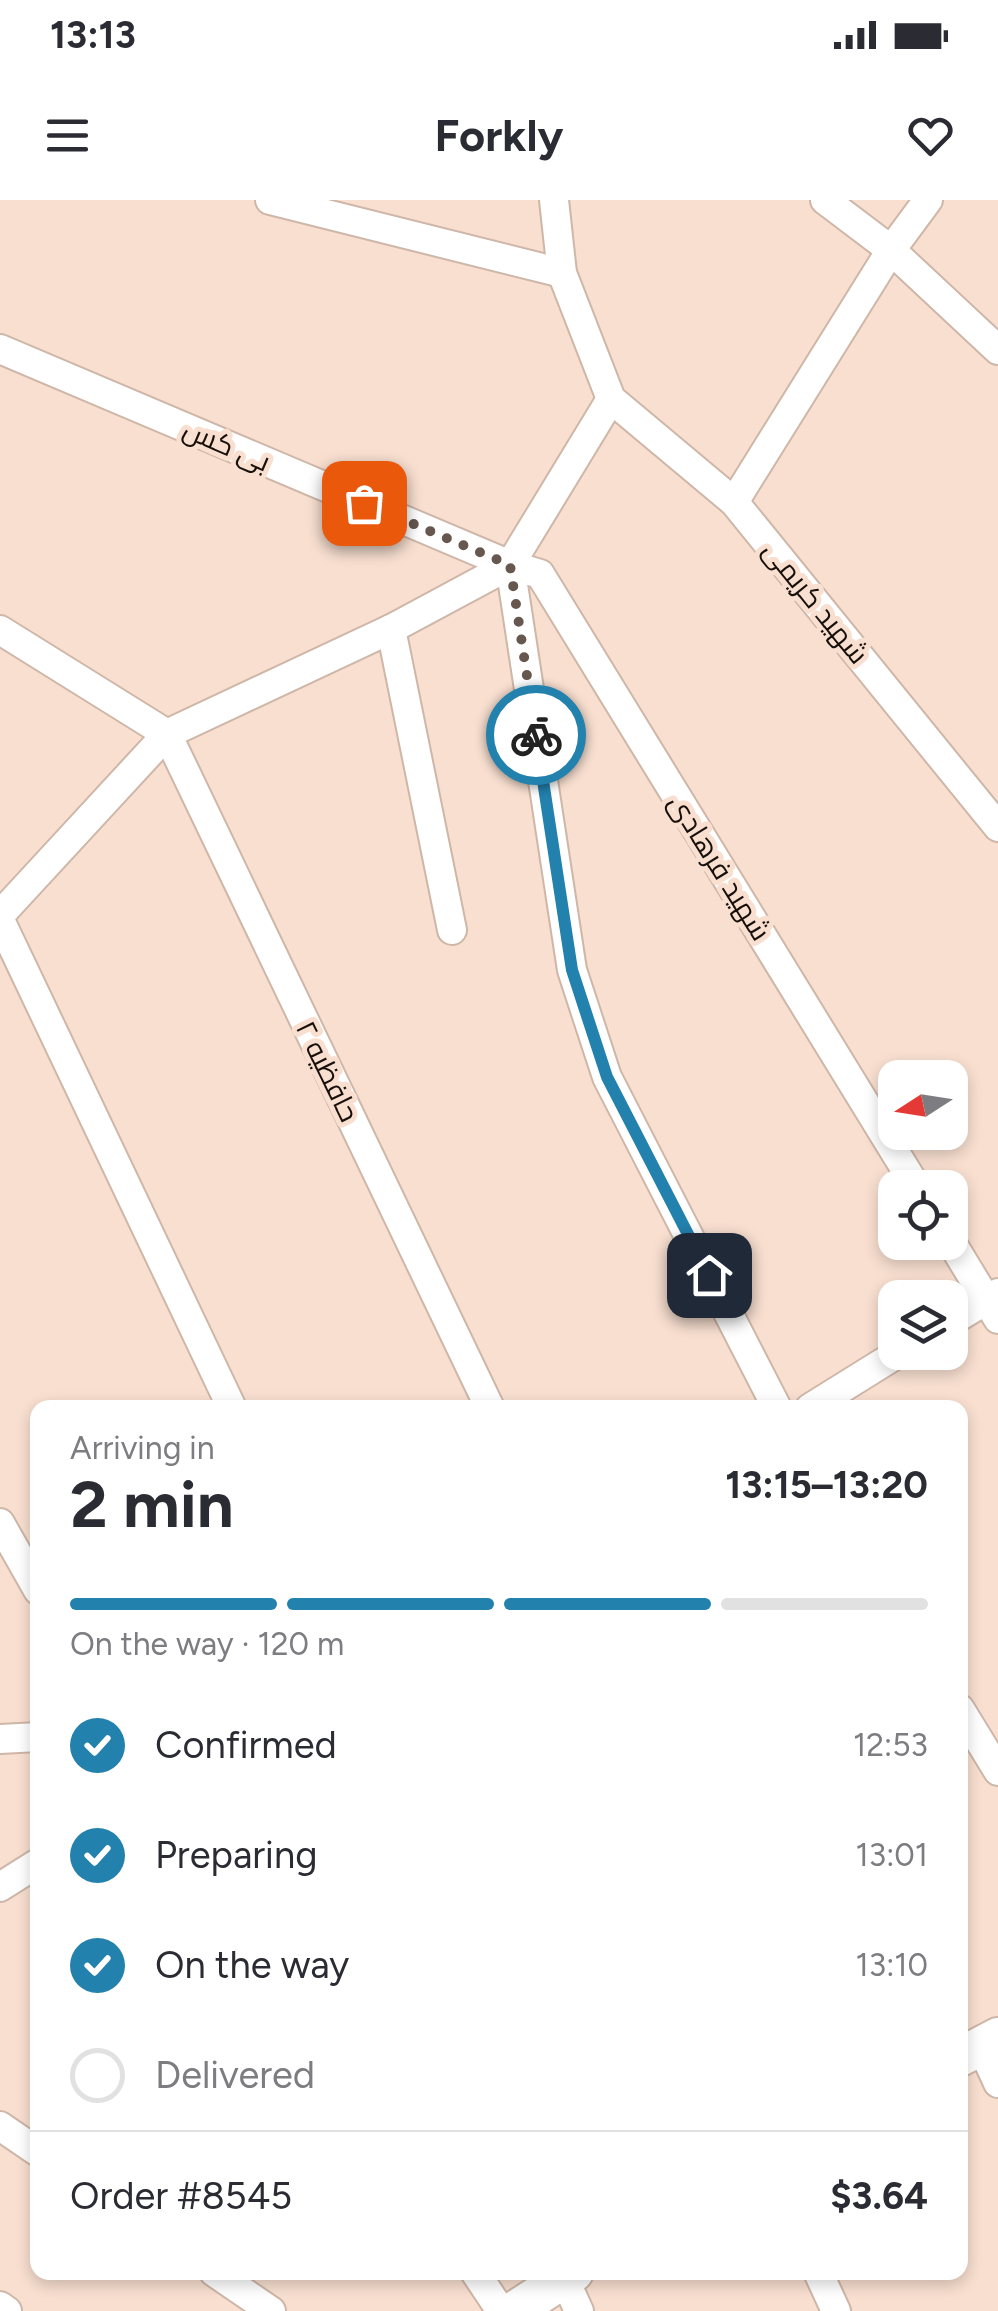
<!DOCTYPE html>
<meta charset="utf-8">
<style>
body{margin:0;font-family:Figtree,Cairo,sans-serif;background:#f7f7f7;color:#2b2b33;height:100vh;display:flex;flex-direction:column;font-size:38px;white-space:nowrap}
*{box-sizing:border-box;margin:0}
p{font-size:32px;color:#7c7c81}
.icon{flex:none;width:55px;height:55px;fill:none;stroke:currentColor;stroke-width:2;stroke-linecap:round;stroke-linejoin:round}
.map{position:relative;flex:1;overflow:hidden}
.drawer{position:absolute;left:30px;top:1200px;width:938px;height:880px;display:flex;flex-direction:column;background:#fff;border-radius:20px;box-shadow:0 5px 15px #0003}
.drawer>*{flex:none}
.needle{width:65px;rotate:258deg}
.buttons{position:absolute;left:878px;top:860px;display:grid;gap:20px}
.buttons a{display:grid;place-items:center;width:90px;height:90px;border-radius:20px;background:#fff;box-shadow:0 5px 15px #0003;font-size:50px}
.pin{position:absolute;display:grid;place-items:center;width:85px;height:85px;color:#fff;margin:-42px;border-radius:20px;box-shadow:0 5px 15px #0006}
.courier{position:absolute;display:grid;place-items:center;width:100px;height:100px;margin:-50px;border:8px solid #2281ad;border-radius:50%;background:#fff;color:#222;box-shadow:0 2px 12px #0007}
.overview em{font-style:normal;font-weight:700}
.overview div{display:flex;flex-direction:column-reverse}
.overview{display:flex;align-items:center;justify-content:space-between;height:170px;padding:0 40px}
h1{font-size:65px;font-weight:700;line-height:75px}
.bar{display:grid;grid-template-columns:repeat(4,1fr);gap:15px 10px;align-content:center;height:120px;padding:0 40px}
.bar i{height:12px;border-radius:8px;background:#e1e1e2}
.bar .current{background:#2281ad}
.bar p{grid-column:span 4}
.line{display:flex;align-items:center;gap:25px;padding:0 40px;border-top:2px solid #e1e1e2}
.line div{flex:1}
ol{padding:0 40px;list-style:none}
li{display:flex;align-items:center;gap:30px;height:110px}
li p{margin-inline-start:auto}
li .icon{padding:10px;border-radius:50%;background:#2281ad;color:#fff;stroke-width:4}
li:last-child{color:#7c7c81}
li i{width:55px;height:55px;border:5px solid #e1e1e2;border-radius:50%}
.status{display:flex;justify-content:space-between;align-items:center;height:70px;padding:0 50px;background:#fff;direction:ltr}
.status svg{height:28px;fill:currentColor}
header{display:flex;justify-content:space-between;align-items:center;height:130px;padding:0 40px;background:#fff;font-size:45px;font-weight:700}
.map>svg:first-child{display:block}
</style>
<div class="status"><b>13:13</b><svg viewBox="0 0 49 12"><path d="M0 12V9h3v3zM5 12V6h3v6zM10 12V3h3v9zM15 12V0h3v12zM26 1h20v11H26zM47 4h2v5h-2z"/></svg></div>
<header><svg class="icon" aria-label="menu" viewBox="0 0 24 24"><path d="M4 6h16M4 12h16M4 18h16"/></svg>Forkly<svg class="icon" aria-label="heart" viewBox="0 0 24 24"><path d="M12 20l-8-8c-3-5 5-10 8-4 3-6 11-1 8 4z"/></svg></header>
<div class="map">
<svg width="998" height="2111" viewBox="0 0 998 2111">
<rect width="100%" height="100%" fill="#f8dfd0"/>
<g fill="none" stroke-linecap="round" stroke-linejoin="round">
<defs>
<g id="minor">
<path d="M270,0L562,73"/>
<path d="M554,0L562,73L611,199L734,302L998,627"/>
<path d="M825,0L891,50L998,150"/>
<path d="M0,149L510,365L540,374L917,988"/>
<path d="M734,302L891,50L928,0"/>
<path d="M510,365L572,770L607,877L777,1208"/>
<path d="M391,429L452,730"/>
<path d="M0,430L167,534L490,1208"/>
<path d="M0,715L167,534L391,429L510,365L611,199"/>
<path d="M0,720L232,1208"/>
<path d="M950,1040L998,1119"/>
<path d="M950,1122L998,1093"/>
<path d="M810,1208L900,1152"/>
<path d="M0,1323L38,1390"/>
<path d="M960,1509L998,1571"/>
<path d="M0,1539L38,1537"/>
<path d="M0,1687L38,1663"/>
<path d="M981,1846L998,1883"/>
<path d="M0,1926L38,1952"/>
<path d="M214,2072L271,2111"/>
<path d="M475,2072L501,2111"/>
<path d="M818,2072L836,2111"/>
<path d="M564,2078L579,2111"/>
<path d="M0,2106L7,2111"/>
</g>
<g id="secondary">
<path d="M960,1857L998,1837"/>
<path d="M514,2111L574,2072"/>
</g>
</defs>
<use href="#minor" stroke="#ceb7a8" stroke-width="32"/>
<use href="#secondary" stroke="#ceb7a8" stroke-width="42"/>
<use href="#minor" stroke="#fff" stroke-width="28"/>
<use href="#secondary" stroke="#fff" stroke-width="38"/>
</g>
<g fill="none" stroke-linecap="round" stroke-linejoin="round">
<path stroke="#66584f" stroke-width="10" stroke-dasharray="0 18" d="M364,303L510,365L536,535"/>
<path stroke="#2281ad" stroke-width="12" d="M536,535L572,770L607,877L709,1075"/>
</g>
<g text-anchor="middle" stroke-width="10" stroke-linejoin="round" paint-order="stroke">
<g font-size="28" fill="#170f0a" stroke="#f8dfd0">
<text transform="translate(227 245) rotate(23)" y="10">بی کس</text>
<text transform="translate(816 402) rotate(51)" y="10">شهید کریمی</text>
<text transform="translate(720 667) rotate(58)" y="10">شهید فرهادی</text>
<text transform="translate(328 871) rotate(64)" y="10">حافظیه ۲</text>
</g>
</g>
</svg>
<div class="buttons">
<a><svg class="needle" viewBox="-14 -14 28 28"><path d="M0-13l5 13h-10z" fill="#e53935"/><path d="M0 13l5-13h-10z" fill="#7c7c81"/></svg></a>
<a><svg class="icon" aria-label="locate" viewBox="0 0 24 24"><circle cx="12" cy="12" r="6"/><path d="M12 2v4M12 18v4M2 12h4M18 12h4"/></svg></a>
<a><svg class="icon" aria-label="layers" viewBox="0 0 24 24"><path d="M12 4l9 5-9 5-9-5zM3 14l9 5 9-5"/></svg></a>
</div>
<div class="pin" style="left:364px;top:303px;background:#ea580c"><svg class="icon" aria-label="bag" viewBox="0 0 24 24"><path d="M5 8h14l-1 12H6zM9 8a3 3 0 0 1 6 0"/></svg></div>
<div class="pin" style="left:709px;top:1075px;background:#1f2937"><svg class="icon" aria-label="home" viewBox="0 0 24 24"><path d="M3 11l9-7 9 7M6 9v11h12V9"/></svg></div>
<div class="courier" style="left:536px;top:535px"><svg class="icon" aria-label="bike" viewBox="0 0 24 24"><circle cx="6" cy="16" r="4"/><circle cx="18" cy="16" r="4"/><path d="M6 16l4-8h5l3 8M10 8l3 8H6M13 5h3"/></svg></div>
<section class="drawer">
<div class="overview"><div><h1>2 min</h1><p>Arriving in</p></div><em>13:15–13:20</em></div>
<div class="bar"><i class="current"></i><i class="current"></i><i class="current"></i><i></i><p>On the way · 120 m</p></div>
<ol>
<li><svg class="icon" aria-label="check" viewBox="0 0 24 24"><path d="M5 12l5 5 9-10"/></svg>Confirmed<p>12:53</p></li>
<li><svg class="icon" aria-label="check" viewBox="0 0 24 24"><path d="M5 12l5 5 9-10"/></svg>Preparing<p>13:01</p></li>
<li><svg class="icon" aria-label="check" viewBox="0 0 24 24"><path d="M5 12l5 5 9-10"/></svg>On the way<p>13:10</p></li>
<li><i></i>Delivered</li>
</ol>
<div class="line" style="height:130px"><div>Order #8545</div><b>$3.64</b></div>
</section>
</div>
